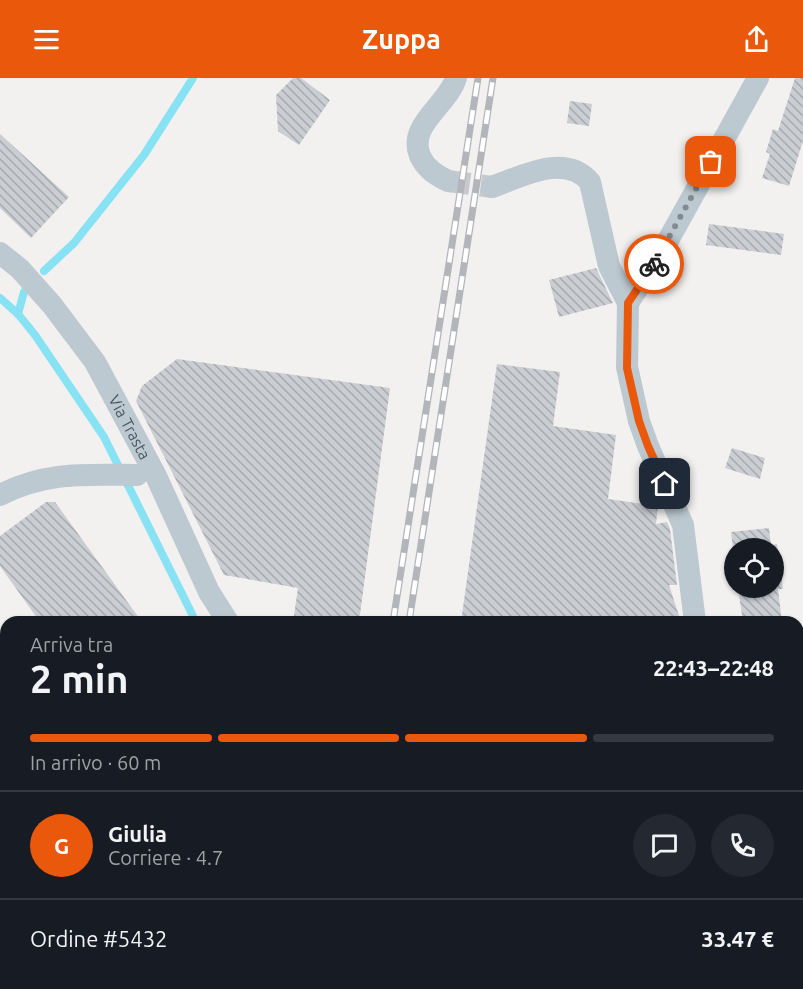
<!DOCTYPE html>
<html lang="it">
<meta charset="utf-8">
<style>
body{margin:0;font-family:Ubuntu,sans-serif;background:#242831;color:#f1f3f6;height:100vh;display:flex;flex-direction:column;font-size:22px;white-space:nowrap}
*{box-sizing:border-box;margin:0}
p{font-size:20px;color:#9ea1a6}
.icon{flex:none;width:33px;height:33px;fill:none;stroke:currentColor;stroke-width:2;stroke-linecap:round;stroke-linejoin:round}
.map{position:relative;flex:1;overflow:hidden}
.sheet{position:absolute;left:0px;top:538px;width:804px;height:374px;display:flex;flex-direction:column;background:#171b24;border-radius:18px 18px 0 0;box-shadow:0 2px 4px #0004}
.sheet>*{flex:none}
.fabs{position:absolute;left:724px;top:460px;display:grid;gap:12px}
.fabs a{display:grid;place-items:center;width:60px;height:60px;border-radius:50%;background:#171b24;box-shadow:0 2px 4px #0004;font-size:30px}
.pin{position:absolute;display:grid;place-items:center;width:51px;height:51px;color:#fff;margin:-26px;border-radius:12px;box-shadow:0 3px 9px #0006}
.courier{position:absolute;display:grid;place-items:center;width:60px;height:60px;margin:-30px;border:4px solid #ea580c;border-radius:50%;background:#fff;color:#222;box-shadow:0 2px 8px #0007}
.headline em{font-style:normal;font-weight:700}
.headline div{display:flex;flex-direction:column-reverse}
.headline{display:flex;align-items:center;justify-content:space-between;height:102px;padding:0 30px}
h1{font-size:39px;font-weight:700;line-height:45px}
.bar{display:grid;grid-template-columns:repeat(4,1fr);gap:9px 6px;align-content:center;height:72px;padding:0 30px}
.bar i{height:8px;border-radius:4px;background:#363941}
.bar .current{background:#ea580c}
.bar p{grid-column:span 4}
.line{display:flex;align-items:center;gap:15px;padding:0 30px;border-top:2px solid #363941}
.line div{flex:1}
.round{display:grid;place-items:center;flex:none;width:63px;height:63px;border-radius:32px;background:#242831}
header{display:flex;justify-content:space-between;align-items:center;height:78px;padding:0 30px;background:#ea580c;color:#fff;font-size:27px;font-weight:700}
.map>svg:first-child{display:block}
</style>
<header><svg class="icon" aria-label="menu" viewBox="0 0 24 24"><path d="M4 6h16M4 12h16M4 18h16"/></svg>Zuppa<svg class="icon" aria-label="share" viewBox="0 0 24 24"><path d="M12 15V3M7 8l5-5 5 5M5 13v7h14v-7"/></svg></header>
<div class="map">
<svg width="803" height="911" viewBox="0 0 803 911">
<defs>
<pattern id="forest-firs" width="22" height="20" patternUnits="userSpaceOnUse" patternTransform="scale(1.5)"><rect width="22" height="20" fill="#bdf3cf"/><path d="M5 1l3.5 6h-7zM16 11l3.5 6h-7z" fill="#a4d2b4"/></pattern>
<pattern id="park-crowns" width="20" height="18" patternUnits="userSpaceOnUse" patternTransform="scale(1.5)"><rect width="20" height="18" fill="#bdf3cf"/><path d="M2 6a3 3 0 1 1 6 0M12 15a3 3 0 1 1 6 0" fill="none" stroke="#a4d2b4"/></pattern>
<pattern id="building-back-hatch" width="6" height="6" patternUnits="userSpaceOnUse" patternTransform="scale(1.5)"><rect width="6" height="6" fill="#caced3"/><path d="M-1 5l2 2M0 0l6 6M5-1l2 2" fill="none" stroke="#a6aaaf"/></pattern>
</defs>
<rect width="100%" height="100%" fill="#f3f0f0"/>
<path fill="url(#forest-firs)" d="M0,823L6,831V906H55L58,911H0Z"/>
<path fill="url(#park-crowns)" d="M803,634V704L798,706V635Z"/>
<g fill="none" stroke-linecap="round" stroke-linejoin="round">
<g stroke="#87e2f3" stroke-width="8">
<path d="M44,193L74,165L144,77L193,0"/>
<path d="M0,220L18,236L35,257L104,359L196,544"/>
<path d="M18,236L24,214"/>
<path d="M798,859L803,862"/>
</g>
</g>
<g fill="url(#building-back-hatch)">
<path d="M293,0H301L330,22L299,67L278,53L276,17Z"/>
<path d="M795,0H803V63L789,108L762,100L770,76L766,74L773,51L778,53Z"/>
<path d="M570,23L592,26L589,48L567,45Z"/>
<path d="M0,56L69,119L31,160L0,130Z"/>
<path d="M709,146L784,156L781,177L706,167Z"/>
<path d="M596,190L613,225L559,239L549,202Z"/>
<path d="M177,281L390,310L359,544H293L298,510L224,497L136,323L142,308Z"/>
<path d="M497,286L560,294L553,348L616,357L608,421L658,428L656,446L667,444L670,451L677,507H669L681,544H461Z"/>
<path d="M732,370L765,380L760,401L725,390Z"/>
<path d="M46,424H55L142,544H40L0,488V458Z"/>
<path d="M769,450L771,467L777,466L783,511H778L782,544H743L738,510H774V471H735V487L731,454Z"/>
</g>
<g fill="none" stroke-linecap="round" stroke-linejoin="round">
<path stroke="#c8c9cc" stroke-width="22" stroke-dasharray="22 11" stroke-linecap="butt" d="M448,103L492,109"/>
<g stroke="#bdc9d1" stroke-width="22">
<path d="M448,103C436,97 426,91 420,78C407,47 448,27 456,0"/>
<path d="M492,109C521,99 565,74 590,104L609,188L628,225L627,289L639,343L648,368L683,447L695,544"/>
<path id="s1" d="M0,175L20,191L52,227L95,284L156,398L209,514L228,544"/>
<path d="M628,225L665,168L758,0"/>
<path d="M0,417C47,393 86,397 137,397"/>
<path d="M798,819L803,821"/>
</g>
<defs>
<g id="rail">
<path d="M393,544L478,0"/>
<path d="M409,544L493,0"/>
<path d="M348,911L349,906"/>
<path d="M365,911L366,906"/>
</g>
</defs>
<use href="#rail" stroke="#b2b6bb" stroke-width="7"/>
<use href="#rail" stroke="#fff" stroke-width="4.5" stroke-dasharray="14" stroke-linecap="butt"/>
</g>
<g fill="none" stroke-linecap="round" stroke-linejoin="round">
<path stroke="#838b92" stroke-width="6" stroke-dasharray="0 10.8" d="M654,186L711,84"/>
<path stroke="#ea580c" stroke-width="8" d="M654,186L628,225L627,290L639,343L648,368L665,406"/>
</g>
<g text-anchor="middle" stroke-width="4.5" stroke-linejoin="round" paint-order="stroke">
<g font-size="16" fill="#475560" stroke="#fff">
<text dy="6" stroke="none"><textPath href="#s1" startOffset="219">Via Trasta</textPath></text>
</g>
</g>
</svg>
<div class="fabs">
<a><svg class="icon" aria-label="locate" viewBox="0 0 24 24"><circle cx="12" cy="12" r="6"/><path d="M12 2v4M12 18v4M2 12h4M18 12h4"/></svg></a>
</div>
<div class="pin" style="left:711px;top:84px;background:#ea580c"><svg class="icon" aria-label="bag" viewBox="0 0 24 24"><path d="M5 8h14l-1 12H6zM9 8a3 3 0 0 1 6 0"/></svg></div>
<div class="pin" style="left:665px;top:406px;background:#1f2937"><svg class="icon" aria-label="home" viewBox="0 0 24 24"><path d="M3 11l9-7 9 7M6 9v11h12V9"/></svg></div>
<div class="courier" style="left:654px;top:186px"><svg class="icon" aria-label="bike" viewBox="0 0 24 24"><circle cx="6" cy="16" r="4"/><circle cx="18" cy="16" r="4"/><path d="M6 16l4-8h5l3 8M10 8l3 8H6M13 5h3"/></svg></div>
<section class="sheet">
<div class="headline"><div><h1>2 min</h1><p>Arriva tra</p></div><em>22:43–22:48</em></div>
<div class="bar"><i class="current"></i><i class="current"></i><i class="current"></i><i></i><p>In arrivo · 60 m</p></div>
<div class="line" style="height:108px"><b class="round" style="background:#ea580c;color:#fff">G</b><div><b>Giulia</b><p>Corriere · 4.7</p></div><a class="round"><svg class="icon" aria-label="chat" viewBox="0 0 24 24"><path d="M4 5h16v11H9l-5 4z"/></svg></a><a class="round"><svg class="icon" aria-label="phone" viewBox="0 0 24 24"><path d="M5 4h4l2 5-3 2q2 4 5 5l2-3 5 2v4C11 20 4 13 5 4z"/></svg></a></div>
<div class="line" style="height:78px"><div>Ordine #5432</div><b>33.47 €</b></div>
</section>
</div>
